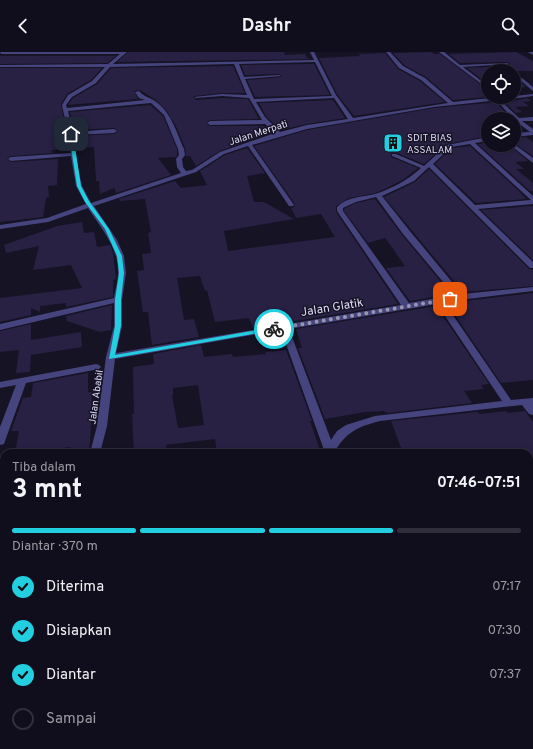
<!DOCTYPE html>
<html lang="id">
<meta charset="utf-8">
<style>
body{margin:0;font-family:Overpass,sans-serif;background:#1e1c29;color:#f1f3f6;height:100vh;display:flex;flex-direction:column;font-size:15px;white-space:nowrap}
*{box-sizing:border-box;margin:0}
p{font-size:13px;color:#9c9ca3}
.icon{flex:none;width:22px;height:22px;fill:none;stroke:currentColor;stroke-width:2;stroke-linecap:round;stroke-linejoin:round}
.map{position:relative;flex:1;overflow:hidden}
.sheet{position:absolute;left:0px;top:397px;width:533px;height:300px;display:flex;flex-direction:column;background:#100e1c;border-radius:12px 12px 0 0;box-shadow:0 2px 10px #0003,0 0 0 1px #302e3b}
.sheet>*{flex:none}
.tools{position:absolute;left:481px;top:12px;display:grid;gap:8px}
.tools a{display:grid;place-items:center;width:40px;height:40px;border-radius:50%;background:#100e1c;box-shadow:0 2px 10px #0003,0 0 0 1px #302e3b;font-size:20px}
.pin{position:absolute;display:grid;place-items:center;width:34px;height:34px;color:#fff;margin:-17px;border-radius:8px;box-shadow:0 2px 6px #0006}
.courier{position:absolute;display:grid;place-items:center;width:40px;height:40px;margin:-20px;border:3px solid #21cfe1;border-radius:50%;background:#fff;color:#222;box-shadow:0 1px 5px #0007}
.headline em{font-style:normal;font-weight:700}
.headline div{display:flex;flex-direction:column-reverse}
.headline{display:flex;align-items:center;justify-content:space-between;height:68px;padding:0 12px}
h1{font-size:26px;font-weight:700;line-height:30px}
.bar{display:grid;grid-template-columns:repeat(4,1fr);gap:6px 4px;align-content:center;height:48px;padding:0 12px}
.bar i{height:5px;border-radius:3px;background:#302e3b}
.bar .on{background:#21cfe1}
.bar p{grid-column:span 4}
ol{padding:0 12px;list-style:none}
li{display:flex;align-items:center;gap:12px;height:44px}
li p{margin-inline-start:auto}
li .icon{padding:4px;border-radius:50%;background:#21cfe1;color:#111;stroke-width:4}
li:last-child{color:#9c9ca3}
li i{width:22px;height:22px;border:2px solid #302e3b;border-radius:50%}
header{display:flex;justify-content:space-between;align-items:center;height:52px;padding:0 12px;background:#100e1c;font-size:18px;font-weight:700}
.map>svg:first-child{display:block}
</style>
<header><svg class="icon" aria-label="back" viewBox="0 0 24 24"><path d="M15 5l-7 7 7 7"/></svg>Dashr<svg class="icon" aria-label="search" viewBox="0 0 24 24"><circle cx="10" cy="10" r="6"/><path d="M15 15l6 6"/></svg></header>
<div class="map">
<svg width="533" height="697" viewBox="0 0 533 697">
<rect width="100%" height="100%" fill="#161325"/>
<g fill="#282144" fill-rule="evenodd">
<path d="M128,0H284L285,3L305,2L307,6L312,7L117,10Z"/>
<path d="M431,0L434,2H440L488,38V45L453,48L426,25L404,13L393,1Z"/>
<path d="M516,0L533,9V19H488V32L467,16L509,14L510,11L507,10L460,11L449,2Z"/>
<path d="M385,1L398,17L420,29L445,50L354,64L337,42L319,6L360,4L359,2Z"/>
<path d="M0,3L1,4H116L107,11L0,12Z"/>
<path d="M314,12L330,43L255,45L247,28L281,25L282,24L279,22L245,23L241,13Z"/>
<path d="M233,14L245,41H222L194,44L193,45L196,48L222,46L248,47L259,67L210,68L206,71L210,74H264L272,80L220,99L196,114L190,104H186L185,96L177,76L166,58L156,48L140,38L134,39L138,47L68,53L73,46L97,32L111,16Z"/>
<path d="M0,16H102L91,28L67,42L61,52L69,97L51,98L53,101L11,104L7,107L11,110L58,107L57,133L48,134L49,145L46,146L43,165L0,170Z"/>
<path d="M514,21L521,25L517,27L526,35L514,36Z"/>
<path d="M527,46L531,49L523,50L529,54L515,55L522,60L516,61L505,51Z"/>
<path d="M333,48L345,66L307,72L280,78L266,64L259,51Z"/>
<path d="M498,50V52L511,67H488V84L447,92L424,112L397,101H391V105L418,116L404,127L387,136L375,141L349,146L336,154V160L398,252L253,276L249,266L215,270L207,238L205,239L200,224L177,226L184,268L194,267L199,285L152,293L148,260H143L137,219L144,218L142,202L151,201L148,181L151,180L145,147L120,149L119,147L175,129L181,136L207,133L200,119L225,103L247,96L265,121L247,124L254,150H264L294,167L224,179L228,199L335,185L321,162L296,166L291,156L294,155L295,152L254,94L307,78L434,56Z"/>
<path d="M150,53L163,64L177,97V103L176,105L158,106L171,123L116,141L114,136L100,142L99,129H96L94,95L77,96L76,84L114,82L118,79L114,76L74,78L70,60Z"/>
<path d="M526,85L533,90V104L514,91V86Z"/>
<path d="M488,91V93H509L528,109L515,110L524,117H516L533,131V139H530L478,92Z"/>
<path d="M470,94L520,140L526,147L476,151L435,112L452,96Z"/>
<path d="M429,117L529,217L533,218V234L463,240L384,145L415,130Z"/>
<path d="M375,147L402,183L451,242L410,249L386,216L405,214L389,191L385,186L368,191L344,159V157L356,151Z"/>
<path d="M532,154H533V208L481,158Z"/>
<path d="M82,170L84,181L94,180L97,195L110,193L111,195L113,201L116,227L113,228V245L66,255V251L40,254V260L31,256V263L0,270V246L82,236L71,213L33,218L39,194L6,201L4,193L57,174Z"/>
<path d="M533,241V328L501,331L447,251Z"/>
<path d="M112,253L111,278L100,280L67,269L66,264Z"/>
<path d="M436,254L489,332L481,333L484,337L464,339L472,351L388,361L384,359L365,360L325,367L298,296H302L296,277Z"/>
<path d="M31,272V288L81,280L82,295L31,303L30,320L16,321L19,298L0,300V279Z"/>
<path d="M201,293L204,305L232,302L233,305L266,302L265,300L286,298L312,369H310L321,401H217L215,387L166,393L167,401H134L132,362H134L133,315L154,312L153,302ZM198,333L204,373L178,376L172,343H173V336Z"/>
<path d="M88,321V340H92L91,375L89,401H70L71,395L41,399V401H15L19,379H11L23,346L31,345L33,331Z"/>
<path d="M506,359L508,361L525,359L533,370V413L529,407V401H525L522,396L467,401H403L391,369L477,360L479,362Z"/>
</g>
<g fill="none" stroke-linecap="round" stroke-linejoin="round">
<g fill="#46447e" fill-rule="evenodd">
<path d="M0,0H127L113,12L314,8L310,0H314L336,43L353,66L448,51L421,28L399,16L386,0H390L403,14L425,26L453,50L499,45H514V44L533,42V44L505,48L503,51L519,66L533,65V69H522L533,77V83L514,85V81L530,80L513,67L499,51L500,48L434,55L307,77L252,93L294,153L293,154H289L248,94L224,102L196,120L94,154L117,188L124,204L126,221L122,248V274L116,301L401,253L337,159V155C346,145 362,145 375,142C391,137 408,128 421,116L392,104V102H396L424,114L447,93L488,85V89L475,91L533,144V152L478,157L533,210V216H530L429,115L414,129L382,144L409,178L462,242L533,235V239L444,250L511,348L533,346V363L529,362L522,353L380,369C357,375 346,380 334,401H323L324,398L281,278L115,307L107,374L100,401H90L97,374L106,305L114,274V251L0,278V272L114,246C115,238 118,230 118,221C119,196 101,176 88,156L48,170L0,177V173L47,166L86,152L76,134L71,104L11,109L8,107L11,105L71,101L70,91L62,53L68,43L92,29L105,15H0V13L108,12L120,2H1ZM315,10L332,44L254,47L245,27L281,24L279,23L244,25L239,12ZM234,12L247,43L222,42L194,45L196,46L222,44L249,46L262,68L210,69L207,71L210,73L265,72L275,81L220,100L192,118L186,119L183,115L182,107L185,103L184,97C176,79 171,60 155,49C149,45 144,45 139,39L135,40L139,46L145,48L67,56L66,53L72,45L96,31L110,15ZM334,46L348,67L307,73L280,80L265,65L256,50ZM151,51L164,63L178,97L179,103L176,107L177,115L181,121L91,151L82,134L77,111L74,83L114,81L117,79L114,77L73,80L68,59ZM470,92L531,148L475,153L433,112L451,95ZM376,145L403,182L454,243L409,251L343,159V156L356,150ZM437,252L502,349L375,364L346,373L337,379L331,388L289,277Z"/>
<path d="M439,0H444L460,13L507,11L509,12L463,15L488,34V37Z"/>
<path d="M528,0H533V3Z"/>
<path d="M522,26L533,35V39L520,28Z"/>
<path d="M514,92L533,106V111L510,93H514Z"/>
<path d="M96,312L99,313L101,315L99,317L26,331L5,389L4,392L0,393V375L16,333L0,336V330Z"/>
<rect x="0" y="436" width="4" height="8"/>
<path d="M533,626V641L529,642V627Z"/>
<path d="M2,687H4V693H16L15,697H0Z"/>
<path d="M529,692L531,697H515L513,693Z"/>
<path d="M32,693H68L66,697H30Z"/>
<path d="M407,693H423L424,697H408Z"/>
</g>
</g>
<path fill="#21cfe1" d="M71,81L73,82L81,134L89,149L109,177L122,204L124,221L121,248V274L115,303L274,275L277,277L276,278L109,307L115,274V248L119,221L117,204L105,177L85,150L77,134L69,82Z"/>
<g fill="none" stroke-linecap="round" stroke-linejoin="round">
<path stroke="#9996af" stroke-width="4" stroke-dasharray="0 7.2" d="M274,277L450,247"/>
</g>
<defs>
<symbol id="building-square" viewBox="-11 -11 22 22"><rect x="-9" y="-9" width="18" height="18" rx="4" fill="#21cfe1" stroke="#161325"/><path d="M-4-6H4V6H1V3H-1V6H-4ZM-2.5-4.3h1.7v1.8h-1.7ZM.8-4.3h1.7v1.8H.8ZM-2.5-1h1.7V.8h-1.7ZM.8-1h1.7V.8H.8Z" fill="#111"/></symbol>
</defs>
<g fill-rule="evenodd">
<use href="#building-square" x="382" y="80" width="22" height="22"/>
</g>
<g text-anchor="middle" stroke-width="3" stroke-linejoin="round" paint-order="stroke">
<g font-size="10" fill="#dfdcfa" stroke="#161325">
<text transform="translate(258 80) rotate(-18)" y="4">Jalan Merpati</text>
<text transform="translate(95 345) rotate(-82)" y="4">Jalan Ababil</text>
</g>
<g font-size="10" fill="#dfdcfa" stroke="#161325" text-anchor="start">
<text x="407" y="89">SDIT BIAS<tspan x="407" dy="12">ASSALAM</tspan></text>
</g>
<g font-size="12" fill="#dfdcfa" stroke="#161325">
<text transform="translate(332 255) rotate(-9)" y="4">Jalan Glatik</text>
</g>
</g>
</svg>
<div class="tools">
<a><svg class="icon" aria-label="locate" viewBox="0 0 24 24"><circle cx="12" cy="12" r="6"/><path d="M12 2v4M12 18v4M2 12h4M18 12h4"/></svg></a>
<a><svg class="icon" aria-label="layers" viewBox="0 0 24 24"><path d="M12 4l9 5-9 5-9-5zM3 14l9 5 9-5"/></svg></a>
</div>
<div class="pin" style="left:450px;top:247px;background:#ea580c"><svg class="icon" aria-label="bag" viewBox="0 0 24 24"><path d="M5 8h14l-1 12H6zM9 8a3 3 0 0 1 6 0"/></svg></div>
<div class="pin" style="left:71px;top:82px;background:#1f2937"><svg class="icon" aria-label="home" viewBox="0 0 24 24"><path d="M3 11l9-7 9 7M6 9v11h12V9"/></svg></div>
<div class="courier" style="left:274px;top:277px"><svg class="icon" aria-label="bike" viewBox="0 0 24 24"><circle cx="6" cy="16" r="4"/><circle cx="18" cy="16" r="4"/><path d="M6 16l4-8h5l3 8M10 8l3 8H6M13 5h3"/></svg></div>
<section class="sheet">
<div class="headline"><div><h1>3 mnt</h1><p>Tiba dalam</p></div><em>07:46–07:51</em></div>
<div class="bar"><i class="on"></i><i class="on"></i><i class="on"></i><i></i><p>Diantar · 370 m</p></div>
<ol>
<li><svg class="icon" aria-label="check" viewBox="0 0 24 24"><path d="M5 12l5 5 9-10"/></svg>Diterima<p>07:17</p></li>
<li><svg class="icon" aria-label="check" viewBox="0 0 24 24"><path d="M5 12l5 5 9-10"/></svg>Disiapkan<p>07:30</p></li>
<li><svg class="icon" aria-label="check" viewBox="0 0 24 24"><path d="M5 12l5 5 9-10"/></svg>Diantar<p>07:37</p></li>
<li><i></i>Sampai</li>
</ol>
</section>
</div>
